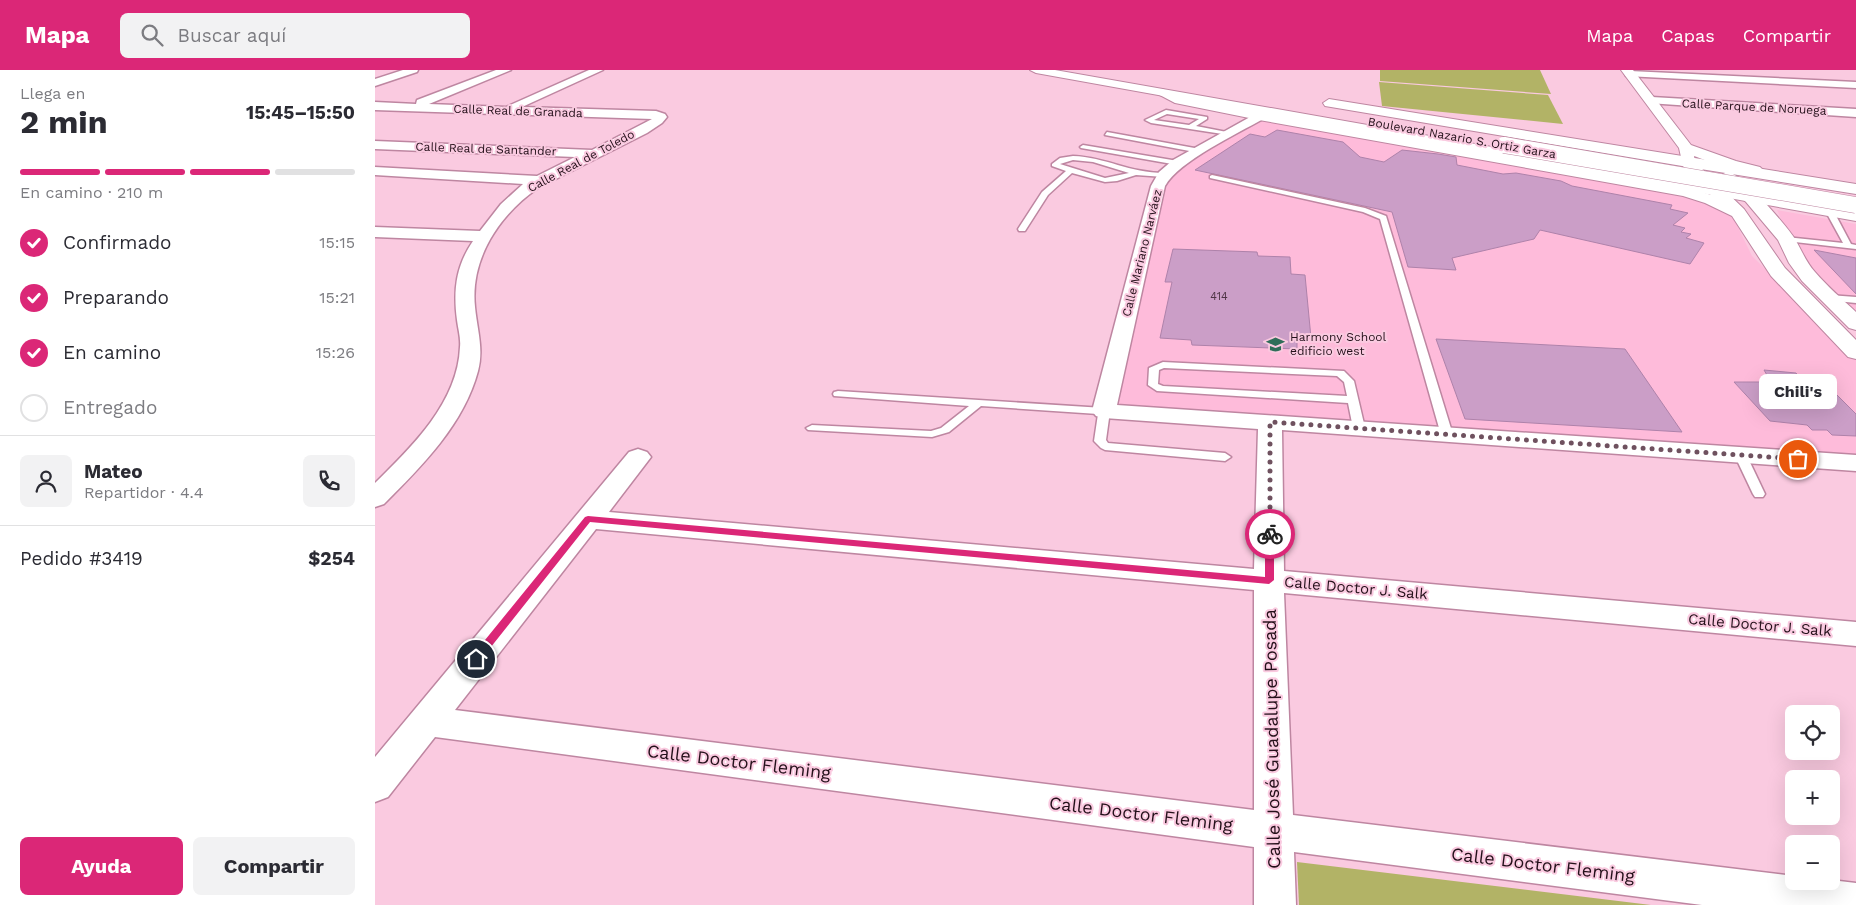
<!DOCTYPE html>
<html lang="es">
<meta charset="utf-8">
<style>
body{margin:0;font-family:"Work Sans",sans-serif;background:#f2f2f3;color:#2b2b33;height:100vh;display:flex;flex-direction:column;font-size:19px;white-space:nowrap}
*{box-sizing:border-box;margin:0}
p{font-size:16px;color:#7c7c81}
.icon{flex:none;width:28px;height:28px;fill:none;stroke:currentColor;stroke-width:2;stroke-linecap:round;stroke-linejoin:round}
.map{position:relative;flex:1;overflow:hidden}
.drawer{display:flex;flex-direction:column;background:#fff;width:375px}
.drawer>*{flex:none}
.tools{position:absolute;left:1410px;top:635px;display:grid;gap:10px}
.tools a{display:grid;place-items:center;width:55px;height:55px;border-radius:8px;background:#fff;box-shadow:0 5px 20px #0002;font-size:25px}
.pin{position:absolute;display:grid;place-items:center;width:42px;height:42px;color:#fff;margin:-21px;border:2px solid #fff;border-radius:50%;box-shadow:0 1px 5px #0007}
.courier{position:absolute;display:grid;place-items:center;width:50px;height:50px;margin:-25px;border:4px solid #db2777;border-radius:50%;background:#fff;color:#222;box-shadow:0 1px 6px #0007}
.bubble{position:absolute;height:35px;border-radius:8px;background:#fff;box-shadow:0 5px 20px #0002;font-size:16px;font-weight:700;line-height:35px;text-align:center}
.head em{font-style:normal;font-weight:700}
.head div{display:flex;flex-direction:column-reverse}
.head{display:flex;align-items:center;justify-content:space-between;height:85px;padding:0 20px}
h1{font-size:32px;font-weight:700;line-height:38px}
.bar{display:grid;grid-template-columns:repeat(4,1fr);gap:8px 5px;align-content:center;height:60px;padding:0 20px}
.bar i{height:6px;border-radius:4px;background:#e1e1e2}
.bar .active{background:#db2777}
.bar p{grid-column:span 4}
.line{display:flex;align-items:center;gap:12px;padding:0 20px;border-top:1px solid #e1e1e2}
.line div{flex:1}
.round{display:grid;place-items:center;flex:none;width:52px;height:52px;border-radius:8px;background:#f2f2f3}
ol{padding:0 20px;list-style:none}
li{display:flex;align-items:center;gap:15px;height:55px}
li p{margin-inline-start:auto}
li .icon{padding:5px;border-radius:50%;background:#db2777;color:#fff;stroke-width:4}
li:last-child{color:#7c7c81}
li i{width:28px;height:28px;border:2px solid #e1e1e2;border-radius:50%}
.button{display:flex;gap:10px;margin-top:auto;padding:10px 20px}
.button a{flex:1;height:58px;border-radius:8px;background:#db2777;color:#fff;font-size:20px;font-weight:700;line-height:58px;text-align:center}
.button a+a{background:#f2f2f3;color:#2b2b33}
header{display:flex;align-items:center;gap:30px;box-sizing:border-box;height:70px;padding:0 25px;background:#db2777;color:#fff}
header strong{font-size:24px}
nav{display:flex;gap:28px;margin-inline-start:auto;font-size:18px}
.search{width:350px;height:45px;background:#f2f2f3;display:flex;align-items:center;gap:12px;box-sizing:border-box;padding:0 18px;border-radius:8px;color:#7c7c81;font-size:19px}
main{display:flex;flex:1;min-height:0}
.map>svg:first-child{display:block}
</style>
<header>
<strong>Mapa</strong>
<div class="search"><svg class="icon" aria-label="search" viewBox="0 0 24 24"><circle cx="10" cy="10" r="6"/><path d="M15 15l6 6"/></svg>Buscar aquí</div>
<nav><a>Mapa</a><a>Capas</a><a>Compartir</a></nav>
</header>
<main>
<section class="drawer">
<div class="head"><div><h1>2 min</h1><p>Llega en</p></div><em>15:45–15:50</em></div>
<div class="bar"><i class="active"></i><i class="active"></i><i class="active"></i><i></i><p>En camino · 210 m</p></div>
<ol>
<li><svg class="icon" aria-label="check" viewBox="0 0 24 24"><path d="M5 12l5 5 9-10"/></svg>Confirmado<p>15:15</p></li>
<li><svg class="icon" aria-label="check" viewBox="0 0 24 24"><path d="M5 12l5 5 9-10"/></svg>Preparando<p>15:21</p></li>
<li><svg class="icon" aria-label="check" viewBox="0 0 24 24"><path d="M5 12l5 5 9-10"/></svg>En camino<p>15:26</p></li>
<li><i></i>Entregado</li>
</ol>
<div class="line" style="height:90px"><a class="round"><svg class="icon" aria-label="person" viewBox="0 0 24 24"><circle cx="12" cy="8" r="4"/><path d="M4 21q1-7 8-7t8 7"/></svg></a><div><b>Mateo</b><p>Repartidor · 4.4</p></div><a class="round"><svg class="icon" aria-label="phone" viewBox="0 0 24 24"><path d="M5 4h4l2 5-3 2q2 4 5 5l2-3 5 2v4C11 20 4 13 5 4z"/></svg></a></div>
<div class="line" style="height:65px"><div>Pedido #3419</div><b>$254</b></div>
<div class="button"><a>Ayuda</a><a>Compartir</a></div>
</section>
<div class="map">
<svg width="1481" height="835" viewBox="0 0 1481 835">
<rect width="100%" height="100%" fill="#facae0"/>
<g fill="#febbda">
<path d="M882,47L1308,123L1357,145L1377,186L1481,288V391L718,337L790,103Z"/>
<path d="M1402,140L1481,154V245L1428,199Z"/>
</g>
<g fill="#b2b366">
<path d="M1005,0H1165L1176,24L1005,11Z"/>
<path d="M1004,12L1173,25L1188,54L1007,36Z"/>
<path d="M922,792L1276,835H924Z"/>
</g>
<g fill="#cb9ec7" stroke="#ae82aa">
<path d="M902,60L968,72L985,87L1009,92L1027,80L1063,84L1081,87L1082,95L1128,104L1141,103L1186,111L1197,116L1297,135L1295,139L1313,143L1298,155L1310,158L1306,162L1316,164L1311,168L1329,173L1315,194L1165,160L1159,169L1077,188L1081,200L1033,197L1017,142L820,100L875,64L890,67Z"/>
<path d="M798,179L882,182L883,186L915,187L916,204L930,205L936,268H922V279L817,275L816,270L785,268L797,212H790Z"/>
<path d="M1439,180L1481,188V224Z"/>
<path d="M1061,269L1250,279L1307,362L1090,349Z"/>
<path d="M1389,300L1421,303L1425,308L1447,312L1453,316L1481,344V366L1457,365L1452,360H1437L1432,355L1395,351L1359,312H1396Z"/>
</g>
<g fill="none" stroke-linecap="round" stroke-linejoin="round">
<defs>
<g id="lane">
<path d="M791,40L832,47V49L821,56L857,63L854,65L776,53L770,50ZM792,44L824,49L814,55L779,50Z"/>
<path d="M732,62L825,79L828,81L825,83L730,65Z"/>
<path d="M708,75L803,91L806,93L803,95L706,78L705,77Z"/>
<path d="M698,86C730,87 755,103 789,103L792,105L789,107L761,105L742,111L730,112L697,103L673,125L650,161H644L643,159L667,122L691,101L677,96V94L685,88ZM698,90L718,92L754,103L730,108L685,94Z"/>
<path d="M837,105L990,138L1011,146L1078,365L1076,367L1072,368L1066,365L1005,149L988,142L835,108V106Z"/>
<path d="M1452,140H1458L1476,174L1481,175V179L1411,171L1407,169L1411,167L1468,173L1451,142Z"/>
<path d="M1454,225L1481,227V233L1451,230V226Z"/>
<path d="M788,292L969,301L979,311L990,358L984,361L978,358L973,333L782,321L773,315L774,298ZM789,298L962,306L969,312L972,326L788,316L783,314L784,300Z"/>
<path d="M463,321L729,338L735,341L731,370L733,373L850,383L856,387L850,391L730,380L726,378L719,371L723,344L606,336L574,362L557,367L433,360L431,358L437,355L556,361L566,358L594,336L459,326L458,324L459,322Z"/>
<path d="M1365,380L1371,384L1390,424L1388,427H1380L1378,424L1359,384Z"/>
</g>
<g id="street">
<path d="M28,0H43L42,2L0,16V9Z"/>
<path d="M121,0H136L54,34L131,37L214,0H228L147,37L281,41L290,44L292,47L287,53L272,63L163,118C124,145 95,189 100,237C102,259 109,279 103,301C89,354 47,396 9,434L0,437V413C37,377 83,332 85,277C86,268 83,259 82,250C78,220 81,196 98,171L0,167V157L105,161L126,134L148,114L0,105V97L162,106L200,87L0,79V71L217,80L277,49L0,40V32L41,34L42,30Z"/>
<path d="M1255,1L1481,12V18L1251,6L1250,4L1251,2Z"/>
<path d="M1277,27L1481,39V47L1273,33L1271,31Z"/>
<path d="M884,42L890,46L888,49C862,64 804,91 790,116L742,335L1481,385V401L907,360L909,501L1481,552V576L909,523L918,745L1419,806V811L1456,810L1481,813V835H1327L919,782L921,835H879V777L60,667L13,727L0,732V687L254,382L263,379L272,382L276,387L234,442L879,499L883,359L729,348L721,346L717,341L776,116L784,102L798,90ZM221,459L879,520V740L80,640Z"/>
</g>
<g id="secondary">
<path d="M1246,0H1258L1316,75L1361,91L1385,97L1388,100L1385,103C1368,108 1336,92 1319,86L1320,92L1369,139L1410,198L1481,270V289L1473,287L1396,206L1357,146L1330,133L1308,126L884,50L800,33L781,23L787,19L807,27L884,42L1311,117L1336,125L1308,96L1304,78Z"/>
<path d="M1353,102C1369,106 1407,151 1418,166C1426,178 1430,191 1440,202C1452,216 1467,229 1481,242V260L1474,258L1427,211L1414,193L1403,170L1371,132L1345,107L1348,104Z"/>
</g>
<g id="highway">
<path d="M655,0H680L1481,141V151L661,3Z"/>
<path d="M954,29L1481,114V124L1313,97L950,36L948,33Z"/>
</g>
</defs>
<use href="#lane" stroke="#be86a1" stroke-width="3"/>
<use href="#street" stroke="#be86a1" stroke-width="3"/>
<use href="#secondary" stroke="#be86a1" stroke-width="2"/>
<use href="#highway" stroke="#be86a1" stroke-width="2"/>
<use href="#lane" fill="#fff" fill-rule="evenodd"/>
<use href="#street" fill="#fff" fill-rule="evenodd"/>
<use href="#secondary" fill="#fff" fill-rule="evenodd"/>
<use href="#highway" fill="#fff" fill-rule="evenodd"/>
<defs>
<path id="highway-bridge" d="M1129,75L1481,135"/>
</defs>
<use href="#highway-bridge" stroke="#be86a1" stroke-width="17" stroke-linecap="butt"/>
<use href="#highway-bridge" stroke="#fff" stroke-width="16"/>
</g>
<path fill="#db2777" d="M213,446L890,507V464L895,461L899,464V510L894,514L215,452L104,592H97V586L210,447Z"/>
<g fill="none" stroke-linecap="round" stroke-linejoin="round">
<path stroke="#6f515f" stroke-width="5" stroke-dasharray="0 9" d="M895,464V352L1423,389"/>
</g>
<defs>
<symbol id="school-bare" viewBox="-9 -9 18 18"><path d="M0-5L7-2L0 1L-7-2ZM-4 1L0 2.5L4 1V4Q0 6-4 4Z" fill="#2f6d59" stroke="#facae0" stroke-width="2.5" paint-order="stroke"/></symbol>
</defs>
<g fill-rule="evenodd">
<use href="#school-bare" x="888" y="262" width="25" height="25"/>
</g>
<g text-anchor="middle" stroke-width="4" stroke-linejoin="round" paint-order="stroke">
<g font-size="11" fill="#4e3445">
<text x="844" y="230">414</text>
</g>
<g font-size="12" fill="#24101a" stroke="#facae0">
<text transform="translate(1379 37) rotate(3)" y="4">Calle Parque de Noruega</text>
<text transform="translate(143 41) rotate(2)" y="4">Calle Real de Granada</text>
<text transform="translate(1087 68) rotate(10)" y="4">Boulevard Nazario S. Ortiz Garza</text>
<text transform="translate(111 79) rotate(2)" y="4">Calle Real de Santander</text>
<text transform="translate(206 91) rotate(-28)" y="4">Calle Real de Toledo</text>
<text transform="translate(767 183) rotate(-76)" y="4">Calle Mariano Narváez</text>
</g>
<g font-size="12" fill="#24101a" stroke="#facae0" text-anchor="start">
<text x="915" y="271">Harmony School<tspan x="915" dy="14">edificio west</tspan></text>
</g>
<g font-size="15" fill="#24101a" stroke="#facae0">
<text transform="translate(981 518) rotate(5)" y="5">Calle Doctor J. Salk</text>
<text transform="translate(1385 555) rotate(5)" y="5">Calle Doctor J. Salk</text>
</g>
<g font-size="18" fill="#24101a" stroke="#facae0">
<text transform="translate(897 669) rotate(-91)" y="6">Calle José Guadalupe Posada</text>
<text transform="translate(364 692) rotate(7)" y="6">Calle Doctor Fleming</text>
<text transform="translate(766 744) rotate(7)" y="6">Calle Doctor Fleming</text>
<text transform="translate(1168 795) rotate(7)" y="6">Calle Doctor Fleming</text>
</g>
</g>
</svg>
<div class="tools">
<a><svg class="icon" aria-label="locate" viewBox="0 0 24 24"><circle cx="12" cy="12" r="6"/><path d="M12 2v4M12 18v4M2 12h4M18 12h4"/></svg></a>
<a>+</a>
<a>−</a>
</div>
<div class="pin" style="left:1423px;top:389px;background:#ea580c"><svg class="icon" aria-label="bag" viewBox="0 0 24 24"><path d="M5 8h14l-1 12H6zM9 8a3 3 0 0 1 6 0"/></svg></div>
<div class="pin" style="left:101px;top:589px;background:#1f2937"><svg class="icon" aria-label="home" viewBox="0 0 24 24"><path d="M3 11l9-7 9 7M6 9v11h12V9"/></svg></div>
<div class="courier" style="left:895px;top:464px"><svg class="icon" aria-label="bike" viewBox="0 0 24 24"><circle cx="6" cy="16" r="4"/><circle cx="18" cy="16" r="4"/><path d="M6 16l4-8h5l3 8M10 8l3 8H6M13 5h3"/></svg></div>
<div class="bubble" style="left:1384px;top:304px;width:78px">Chili's</div>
</div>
</main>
